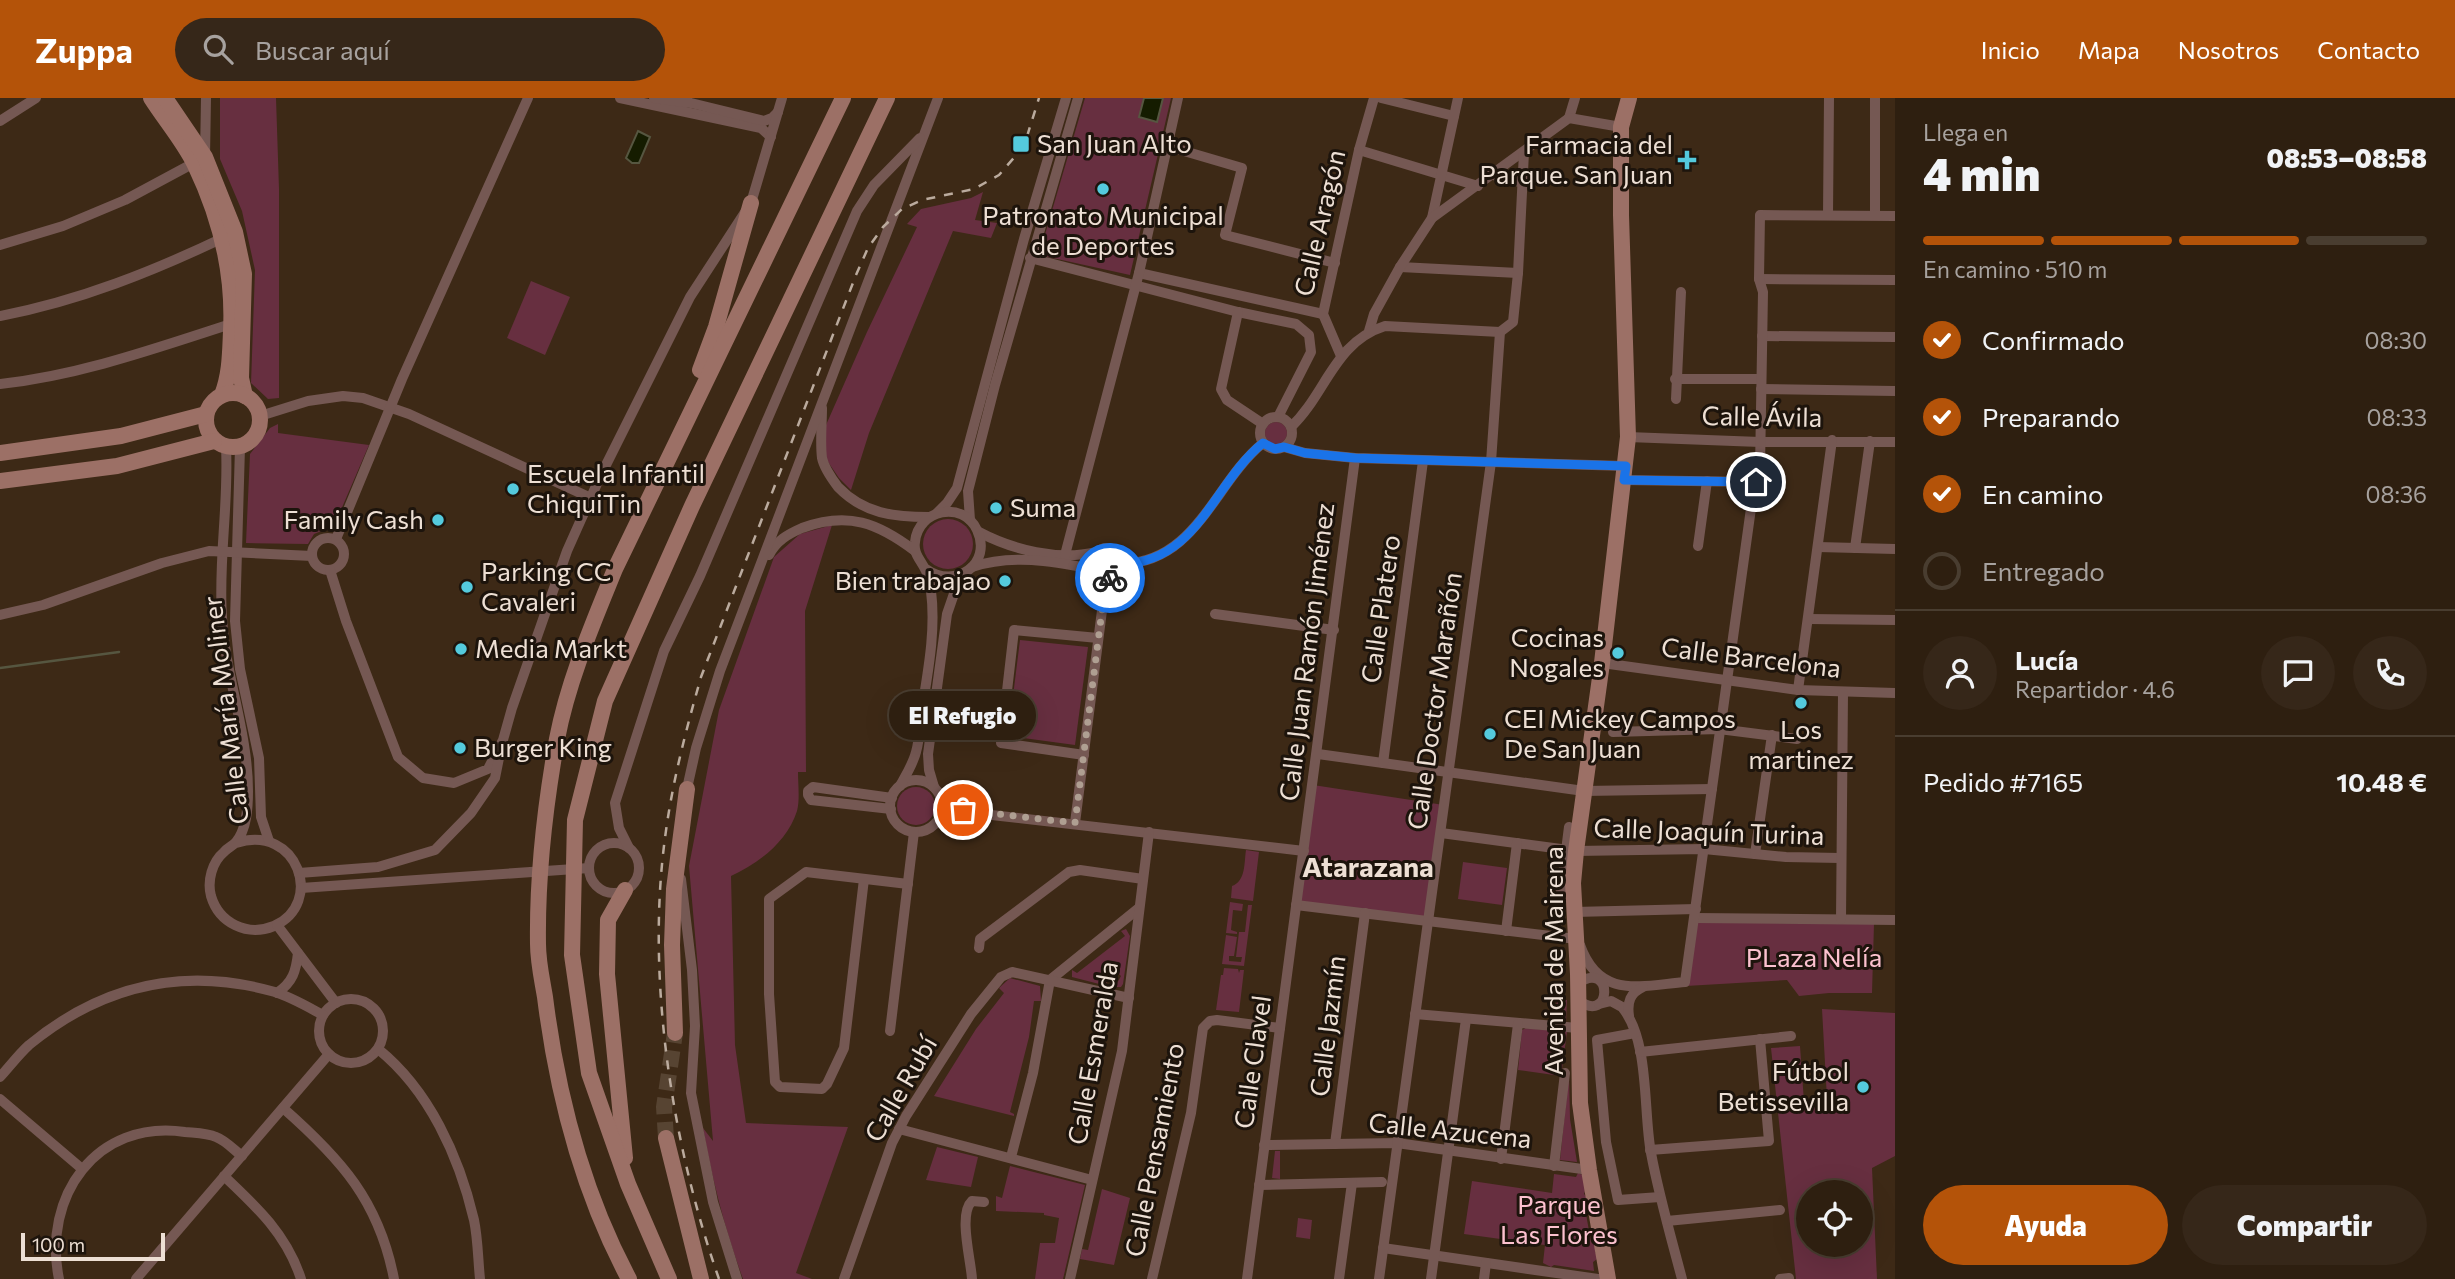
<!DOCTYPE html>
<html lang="es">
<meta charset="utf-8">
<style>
body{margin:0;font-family:Commissioner,sans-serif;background:#362719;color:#f1f3f6;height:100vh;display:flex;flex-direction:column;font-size:26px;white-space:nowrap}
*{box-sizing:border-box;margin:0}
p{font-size:23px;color:#a7a29f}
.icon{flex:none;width:38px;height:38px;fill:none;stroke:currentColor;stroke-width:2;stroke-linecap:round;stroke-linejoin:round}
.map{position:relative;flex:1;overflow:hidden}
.details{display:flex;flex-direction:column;background:#2e1f10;width:560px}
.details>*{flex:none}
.buttons{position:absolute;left:1796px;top:1082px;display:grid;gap:14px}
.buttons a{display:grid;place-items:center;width:77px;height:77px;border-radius:50%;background:#2e1f10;box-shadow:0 7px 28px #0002,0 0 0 2px #493d30;font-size:35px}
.scale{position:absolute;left:21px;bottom:18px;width:144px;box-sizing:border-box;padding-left:7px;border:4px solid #eddfd4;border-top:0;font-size:19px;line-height:24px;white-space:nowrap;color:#eddfd4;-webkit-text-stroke:5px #1d140c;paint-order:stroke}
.pin{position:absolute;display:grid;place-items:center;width:60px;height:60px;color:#fff;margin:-30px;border:4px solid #fff;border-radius:50%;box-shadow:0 2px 7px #0007}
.courier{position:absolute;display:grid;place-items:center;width:70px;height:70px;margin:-35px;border:5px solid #1a73e8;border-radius:50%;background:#fff;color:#222;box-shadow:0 2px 9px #0007}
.bubble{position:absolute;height:49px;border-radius:24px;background:#2e1f10;box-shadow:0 7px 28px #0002,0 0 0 2px #493d30;font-size:23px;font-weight:800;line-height:49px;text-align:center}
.overview em{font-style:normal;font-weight:800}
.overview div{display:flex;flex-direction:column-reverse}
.overview{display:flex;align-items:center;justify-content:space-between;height:119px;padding:0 28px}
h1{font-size:46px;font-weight:800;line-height:52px}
.bar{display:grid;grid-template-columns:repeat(4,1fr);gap:10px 7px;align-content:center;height:84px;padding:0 28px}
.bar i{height:9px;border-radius:5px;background:#493d30}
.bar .current{background:#b45309}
.bar p{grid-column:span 4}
.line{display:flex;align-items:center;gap:18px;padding:0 28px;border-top:2px solid #493d30}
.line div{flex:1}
.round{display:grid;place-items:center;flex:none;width:74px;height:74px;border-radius:37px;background:#362719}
ol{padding:0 28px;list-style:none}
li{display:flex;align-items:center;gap:21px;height:77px}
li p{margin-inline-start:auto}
li .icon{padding:7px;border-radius:50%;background:#b45309;color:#fff;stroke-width:4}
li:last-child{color:#a7a29f}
li i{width:38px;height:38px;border:4px solid #493d30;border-radius:50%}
.button{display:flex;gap:14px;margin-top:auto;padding:14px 28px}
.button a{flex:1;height:80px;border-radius:42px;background:#b45309;color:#fff;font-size:28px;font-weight:800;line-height:80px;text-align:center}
.button a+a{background:#362719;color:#f1f3f6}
header{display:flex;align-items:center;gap:42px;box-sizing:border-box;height:98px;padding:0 35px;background:#b45309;color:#fff}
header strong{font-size:33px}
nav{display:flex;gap:38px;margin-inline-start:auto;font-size:24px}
.search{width:490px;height:63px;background:#362719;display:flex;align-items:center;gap:18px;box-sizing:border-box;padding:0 24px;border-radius:38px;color:#a7a29f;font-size:26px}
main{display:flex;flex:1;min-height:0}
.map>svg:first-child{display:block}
</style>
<header>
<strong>Zuppa</strong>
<div class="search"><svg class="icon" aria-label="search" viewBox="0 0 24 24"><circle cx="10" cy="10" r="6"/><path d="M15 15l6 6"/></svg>Buscar aquí</div>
<nav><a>Inicio</a><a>Mapa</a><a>Nosotros</a><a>Contacto</a></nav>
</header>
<main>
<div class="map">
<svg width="1895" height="1181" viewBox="0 0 1895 1181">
<rect width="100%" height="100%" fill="#3d2916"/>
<g fill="#672f40" fill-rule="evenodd">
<path d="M220,0H276L279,91V300L268,301L251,285L255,172L242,113L220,61Z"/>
<path d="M1085,0H1171L1130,177L1039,157Z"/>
<path d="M983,94L975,122L997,125L991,140L953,133L869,335L851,392L839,380L826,361V327L867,234L917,129L907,126L921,111L971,100Z"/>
<path d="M531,183L570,199L545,257L507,240Z"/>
<circle cx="1276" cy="335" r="11"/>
<path d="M278,326V335L369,347L334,428L314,436L308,446L246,445L250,356L270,330Z"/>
<circle cx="948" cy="446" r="25"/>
<path d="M832,427L805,513L806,674H798C798,686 800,702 797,713C787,744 759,765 731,778L735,947L746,1025L848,1029L796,1175L812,1181H743C725,1132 712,1081 703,1030L713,1043L689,768L719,612L774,459L800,436Z"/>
<circle cx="1107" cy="465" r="11"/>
<path d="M1020,542L1088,549L1075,647L1008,638Z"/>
<path d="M1313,687L1444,707L1428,823L1296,807Z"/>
<circle cx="916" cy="708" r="19"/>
<path d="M1246,752L1259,754L1253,803L1231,800L1232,788C1246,783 1244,765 1246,752Z"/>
<path d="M1463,764L1507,770L1502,807L1458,801Z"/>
<path d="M1230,804L1243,806L1242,813L1233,812L1231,832L1237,834V836L1226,835Z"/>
<path d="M1248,807H1252L1244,868L1222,866L1226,837L1237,839L1234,858H1229V863L1241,864L1242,859H1236L1239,834H1245Z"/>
<path d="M1698,824L1874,826L1872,895H1829L1799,898L1787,882L1686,888Z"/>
<path d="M1126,831L1130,838L1123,886L1121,889H1115L1121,878L1114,871L1109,872L1106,876L1107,888L1072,879V872L1077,875L1125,838L1121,833Z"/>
<path d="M1224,870L1238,871L1239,875L1240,872H1244L1239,914L1216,912L1221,877H1223Z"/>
<path d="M1010,880L1040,888L1041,903H1034L1029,939L1010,1014L1014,1016V1018L934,998L976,931L1004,895L999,890Z"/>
<path d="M1557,901L1567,902L1566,923L1555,922Z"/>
<path d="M1822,911L1895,915V1058L1872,1070L1877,1181H1796L1771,950L1800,948L1804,1004L1827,1001ZM1808,1094H1860V1146H1808Z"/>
<path d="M1526,930L1567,934L1561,978L1518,972L1522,932Z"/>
<path d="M1569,976L1570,1021L1577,1064L1560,1062Z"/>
<path d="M937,1049L978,1059L971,1089L926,1082Z"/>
<path d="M1275,1053H1280V1081L1272,1080Z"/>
<path d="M1010,1068L1085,1087L1063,1181H1035L1040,1145H1055L1059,1120L1044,1117V1115L996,1113V1098L1002,1100Z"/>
<path d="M1578,1075L1585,1078L1586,1090L1584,1096L1588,1100L1589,1113L1586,1116L1591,1144L1597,1149L1595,1154L1600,1159L1593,1164L1594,1173L1554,1167L1551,1169L1543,1165L1545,1147L1464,1136L1472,1083L1552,1095L1554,1076L1576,1079Z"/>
<path d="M1102,1091L1130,1100L1114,1167L1080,1161L1082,1151L1088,1152Z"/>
<path d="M1298,1120L1312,1122L1310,1141L1296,1139Z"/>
</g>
<g fill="#151c00" stroke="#565640" stroke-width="2">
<path d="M1144,0H1163L1157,24L1139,19Z"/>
<path d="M638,33L650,39L639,65H632L626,60Z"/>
</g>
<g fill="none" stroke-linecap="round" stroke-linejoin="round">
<path stroke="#565640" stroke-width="2.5" d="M0,570L119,554"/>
<path stroke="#574432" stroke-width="16" stroke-dasharray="16 8" stroke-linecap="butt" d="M666,1040L664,1009L675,935"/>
<g stroke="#755853" stroke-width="10">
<path d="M620,0L761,30L771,39"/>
<path d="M654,0L691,5L764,23L772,20L778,14"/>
<path d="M1381,0L1454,18"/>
<path d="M1875,0V117"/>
<path d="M1569,20L1575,0"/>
<path d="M0,23L36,0"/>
<path d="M1167,48L1242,70L1225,137L1335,165"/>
<path d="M1359,52L1478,88"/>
<path d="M1493,77L1523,85"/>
<path d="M1828,117L1829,0"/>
<path d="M1432,120L1458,0"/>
<path d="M0,147L63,128L125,102L205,59L206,0"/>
<path d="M1030,160L1238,214L1296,226L1309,237L1311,254L1278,319"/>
<path d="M1400,169L1518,175"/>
<path d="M1139,175L1323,216"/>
<path d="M1759,181L1895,182"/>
<path d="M1238,214L1221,291L1227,302L1263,326"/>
<path d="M0,218C79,203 154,173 227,138"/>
<path d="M1369,233L1374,216L1400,169L1432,120L1569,20L1621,29"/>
<path d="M1762,238L1895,239"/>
<path d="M1341,258L1323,216L1359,52L1374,0"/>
<path d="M1675,281H1761"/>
<path d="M0,286C82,277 159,249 237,224"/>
<path d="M1761,291L1895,293"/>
<path d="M1676,301L1681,194"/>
<path d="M822,310C822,326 820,344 822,360C824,370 832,381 838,389C864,416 894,419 929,419"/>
<path d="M260,318L308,303L343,298L363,300L409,316L591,400"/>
<circle cx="1276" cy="335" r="16"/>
<path d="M1291,329C1326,296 1334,244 1385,228L1500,234"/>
<path d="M1628,339L1760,344H1895"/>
<path d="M226,349C229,406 218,463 222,519C225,578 248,634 248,693C248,709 247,731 236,744C233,748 227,750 224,754C212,764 207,783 211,798C219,825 247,839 274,828C325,806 298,725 236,745"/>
<path d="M240,349L235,523L240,571L259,660L261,719L269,743"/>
<path d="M1284,349L1305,355L1355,360L1626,368"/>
<path d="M1624,382L1756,384"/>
<path d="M937,415L947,405L957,390L1024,141L1066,0"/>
<path d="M970,422L968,393L995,287L1078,0"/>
<path d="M979,434C1013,452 1058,463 1096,454"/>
<circle cx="328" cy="456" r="16"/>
<path d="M336,441L402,281L528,0"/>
<path d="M1698,448L1707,383"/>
<path d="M1818,449L1895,451"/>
<circle cx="1107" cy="465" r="15"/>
<path d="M1855,450L1870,343"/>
<path d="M769,457C776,443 788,436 802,430C848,413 878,425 915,453"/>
<path d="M1065,457L1139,175L1178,0"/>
<path d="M1122,466C1197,464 1214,385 1263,345"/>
<path d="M972,469C1012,456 1051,463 1093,471"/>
<path d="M330,472L346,523L398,659L423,680L454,685L488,671L503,642L512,610L567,453L600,379L690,199L751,105L782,0"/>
<path d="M1215,516L1334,532"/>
<path d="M0,517L43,507L162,465L209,453L312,458"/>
<path d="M1809,521L1895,522"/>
<path d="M1602,565L1798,592L1895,595"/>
<path d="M1798,592L1832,342"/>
<path d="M1613,634L1719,631L1797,641"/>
<path d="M1318,656L1584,693L1712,691"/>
<path d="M1084,657L1001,645L1014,532L1098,540"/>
<path d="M1383,665L1423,363"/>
<circle cx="916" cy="708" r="26"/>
<path d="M900,688C906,677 913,666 916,654C920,640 920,625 922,611C928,573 936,532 931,493C930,487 929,479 926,473C921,462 913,456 915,444C918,411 963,402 977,432C993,466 955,492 926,471"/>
<path d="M934,689L929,672L928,656L947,516L957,487L966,475"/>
<path d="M686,695L696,650L720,573L938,0"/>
<path d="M942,708L983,716L1304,753"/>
<path d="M891,711L811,702L808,697V693L813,689L892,700"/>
<path d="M1075,725L1106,481"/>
<path d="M1441,735L1576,753L1704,751L1786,759L1840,760"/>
<circle cx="614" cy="770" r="25"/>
<path d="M629,750L619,730L615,705L664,553L700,478L857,113L874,87L920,40"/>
<path d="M1755,756L1772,637"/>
<path d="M299,775L378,769L435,752L471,715L495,680L500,655"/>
<path d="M681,781L692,872L695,928L691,995L713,1104L737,1181"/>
<path d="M864,781L844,950L827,986L822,991L780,989L775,984L769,896V801L806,774L908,786"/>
<path d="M301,790L589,770"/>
<path d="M1296,807L1576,841"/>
<path d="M1574,814L1696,811"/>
<path d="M1695,820L1895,822"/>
<path d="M1841,821L1843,595"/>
<path d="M277,827L336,905"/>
<path d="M1506,833L1517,745"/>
<path d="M1555,839L1569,729"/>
<path d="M1580,847C1599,901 1639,888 1685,884L1753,396L1760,370L1763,194L1759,181L1760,117L1895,118"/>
<path d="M979,850L980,841L1069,774L1080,772L1143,781"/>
<path d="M1578,885C1614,861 1612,928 1578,902"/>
<path d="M277,895C293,884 296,873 298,855"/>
<circle cx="351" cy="933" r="32"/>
<path d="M1599,906L1611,903L1622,909C1650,943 1643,1013 1651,1055C1659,1098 1671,1139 1682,1181"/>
<path d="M1415,916L1578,930"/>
<path d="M1629,918C1627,904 1630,895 1643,889"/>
<path d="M890,933L914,734"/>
<path d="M1635,935L1597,942L1606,1044L1618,1102L1660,1099"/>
<path d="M378,951C429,992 459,1058 474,1122C478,1141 478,1162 480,1181"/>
<path d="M1640,954L1791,938"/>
<path d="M0,979C10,968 19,956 29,947C102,887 184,868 275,894C291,899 308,909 323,917"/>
<path d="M0,1001L81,1070"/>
<path d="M283,1010C341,1061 379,1103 394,1181"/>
<path d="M899,1031L1092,1082"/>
<path d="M1335,1046L1365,815"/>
<path d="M1264,1047L1397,1045L1589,1072"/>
<path d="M1650,1052L1769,1043L1760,941"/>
<path d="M1011,1059L1033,975L1050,882L1139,810"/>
<path d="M1501,1061L1518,926"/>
<path d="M1554,1068L1565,975"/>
<path d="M224,1078C257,1109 287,1137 301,1181"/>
<path d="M1259,1087L1382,1084"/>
<path d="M1667,1123L1780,1112"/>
<path d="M1383,1150L1598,1181"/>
<path d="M59,1181C42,1099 96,1021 185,1034C194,1035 207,1035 216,1039C225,1042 234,1052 242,1058"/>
<path d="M136,1181L329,956"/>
<path d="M844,1181L892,1045L906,1018L971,916L1001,879L1012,874L1129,900"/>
<path d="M972,1181C971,1162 958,1116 972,1103L984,1104"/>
<path d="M1070,1181L1122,953L1149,734"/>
<path d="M1152,1181L1191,1015L1203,930L1210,923L1217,922L1280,930"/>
<path d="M1247,1181L1355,360"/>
<path d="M1339,1181L1352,1085"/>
<path d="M1379,1181L1491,364L1500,234L1513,224L1518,175L1524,54"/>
<path d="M1431,1181L1466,921"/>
<path d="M1484,1181L1486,1165"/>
<path d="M1780,1181L1789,1180"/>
</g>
<g stroke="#9c7066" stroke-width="16">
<path d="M151,0C165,22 184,44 195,67C221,121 234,174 231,233C230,256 230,276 222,297"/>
<path d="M165,0L205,59L235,134L244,176L241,280L245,298"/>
<path d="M700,272L716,229L751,105"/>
<circle cx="233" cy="322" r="27"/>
<path d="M0,355L121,338L206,316"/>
<path d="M0,383L117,368L214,343"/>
<path d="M625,792L608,822L607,876L625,1060"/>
<path d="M675,935L672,847L674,791L687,691"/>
<path d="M666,1040L701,1181"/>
<path d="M629,1181C583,1095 557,995 545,899C542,881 538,864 538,846C537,778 545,708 557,641C568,583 593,525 615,471L843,0"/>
<path d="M669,1181L628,1086L589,975L572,857L575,722L605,603L692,408L887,0"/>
<path d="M1608,1181L1589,1072L1580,1005L1578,876L1573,785L1576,753L1602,565L1628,339L1621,117V29L1629,0"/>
</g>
<path stroke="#bbab9e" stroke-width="2.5" stroke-dasharray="9 9" stroke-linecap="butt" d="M719,1181C672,1047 646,881 665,740C672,685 686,632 701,579L856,177L868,150L883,129L902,111L922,102L974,91L999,77L1024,48L1039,0"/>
</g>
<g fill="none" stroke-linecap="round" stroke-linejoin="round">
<path stroke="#af9f92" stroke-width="7" stroke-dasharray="0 12.6" d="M963,712L1075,725L1106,481L1110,480"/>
<path stroke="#1a73e8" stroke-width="9" d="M1110,480L1120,474L1122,466C1198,464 1214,384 1263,345L1275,351L1284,349L1305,355L1355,360L1626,368L1624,382L1756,384"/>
</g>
<g fill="#54cadd" stroke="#1d140c" stroke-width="2.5">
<rect x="1012" y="37" width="18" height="18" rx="3.5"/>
<path d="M1683.5 51.5h7v7h7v7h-7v7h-7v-7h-7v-7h7z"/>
<circle cx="1103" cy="91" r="7"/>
<circle cx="513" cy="391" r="7"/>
<circle cx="996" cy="410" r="7"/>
<circle cx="438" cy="422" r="7"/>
<circle cx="1005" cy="483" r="7"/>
<circle cx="467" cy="489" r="7"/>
<circle cx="461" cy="551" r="7"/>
<circle cx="1618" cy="555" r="7"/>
<circle cx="1801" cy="605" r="7"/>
<circle cx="1490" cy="636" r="7"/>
<circle cx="460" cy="650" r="7"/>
<circle cx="1863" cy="989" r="7"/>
</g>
<g text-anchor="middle" stroke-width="6" stroke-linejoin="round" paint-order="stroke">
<g font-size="26" fill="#eddfd4" stroke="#1d140c" text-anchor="start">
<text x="1037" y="55">San Juan Alto</text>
<text x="1673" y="56" text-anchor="end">Farmacia del<tspan x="1673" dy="30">Parque. San Juan</tspan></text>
<text x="1103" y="127" text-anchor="middle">Patronato Municipal<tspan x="1103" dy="30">de Deportes</tspan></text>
<text x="527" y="385">Escuela Infantil<tspan x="527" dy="30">ChiquiTin</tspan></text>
<text x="1010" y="419">Suma</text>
<text x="424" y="431" text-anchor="end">Family Cash</text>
<text x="481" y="483">Parking CC<tspan x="481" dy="30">Cavaleri</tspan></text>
<text x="991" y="492" text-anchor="end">Bien trabajao</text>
<text x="1604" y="549" text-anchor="end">Cocinas<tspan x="1604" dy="30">Nogales</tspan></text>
<text x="475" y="560">Media Markt</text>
<text x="1504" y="630">CEI Mickey Campos<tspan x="1504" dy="30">De San Juan</tspan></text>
<text x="1801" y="641" text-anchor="middle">Los<tspan x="1801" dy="30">martinez</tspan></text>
<text x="474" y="659">Burger King</text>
<text x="1849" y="983" text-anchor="end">Fútbol<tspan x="1849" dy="30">Betissevilla</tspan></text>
</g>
<g font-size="26" fill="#eddfd4" stroke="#1d140c">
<text transform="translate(1320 125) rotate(-77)" y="9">Calle Aragón</text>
<text transform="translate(1762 319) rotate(1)" y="9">Calle Ávila</text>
<text transform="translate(1381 511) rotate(-82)" y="9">Calle Platero</text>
<text transform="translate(1307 554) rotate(-83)" y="9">Calle Juan Ramón Jiménez</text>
<text transform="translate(1751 560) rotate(7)" y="9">Calle Barcelona</text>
<text transform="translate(1435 603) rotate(-82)" y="9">Calle Doctor Marañón</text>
<text transform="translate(226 612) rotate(-97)" y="9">Calle María Moliner</text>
<text transform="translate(1709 734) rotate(2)" y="9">Calle Joaquín Turina</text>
<text transform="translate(1554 863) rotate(-90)" y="9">Avenida de Mairena</text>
<text transform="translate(1328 928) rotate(-83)" y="9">Calle Jazmín</text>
<text transform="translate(1093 955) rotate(-80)" y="9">Calle Esmeralda</text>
<text transform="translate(1253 964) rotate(-82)" y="9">Calle Clavel</text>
<text transform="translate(901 991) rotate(-60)" y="9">Calle Rubí</text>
<text transform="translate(1450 1033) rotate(6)" y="9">Calle Azucena</text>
<text transform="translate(1155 1052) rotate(-79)" y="9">Calle Pensamiento</text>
</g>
<g font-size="26" fill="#fcc1cf" stroke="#1d140c">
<text x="1814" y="869">PLaza Nelía</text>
<text x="1559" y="1116">Parque<tspan x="1559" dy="30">Las Flores</tspan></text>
</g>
<g font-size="28" font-weight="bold" fill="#eddfd4" stroke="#1d140c">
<text x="1368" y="779">Atarazana</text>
</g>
</g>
</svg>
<div class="buttons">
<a><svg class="icon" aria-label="locate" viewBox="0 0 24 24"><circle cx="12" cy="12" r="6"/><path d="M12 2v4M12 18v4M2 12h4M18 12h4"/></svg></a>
</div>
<div class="scale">100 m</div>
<div class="pin" style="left:963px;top:712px;background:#ea580c"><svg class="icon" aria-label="bag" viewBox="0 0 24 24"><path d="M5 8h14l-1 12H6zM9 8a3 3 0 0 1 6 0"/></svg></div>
<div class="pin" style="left:1756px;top:384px;background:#1f2937"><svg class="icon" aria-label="home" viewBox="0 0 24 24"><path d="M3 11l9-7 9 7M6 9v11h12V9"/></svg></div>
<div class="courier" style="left:1110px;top:480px"><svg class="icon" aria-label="bike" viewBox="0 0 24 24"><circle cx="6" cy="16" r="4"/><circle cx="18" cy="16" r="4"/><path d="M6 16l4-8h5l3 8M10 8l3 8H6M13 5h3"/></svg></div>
<div class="bubble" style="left:889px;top:593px;width:147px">El Refugio</div>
</div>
<section class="details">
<div class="overview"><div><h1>4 min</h1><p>Llega en</p></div><em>08:53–08:58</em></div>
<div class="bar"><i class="current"></i><i class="current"></i><i class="current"></i><i></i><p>En camino · 510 m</p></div>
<ol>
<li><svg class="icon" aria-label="check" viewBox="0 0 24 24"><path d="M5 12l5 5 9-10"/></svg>Confirmado<p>08:30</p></li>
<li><svg class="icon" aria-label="check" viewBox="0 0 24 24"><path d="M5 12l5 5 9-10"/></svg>Preparando<p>08:33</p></li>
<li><svg class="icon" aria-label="check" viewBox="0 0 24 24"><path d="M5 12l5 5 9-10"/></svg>En camino<p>08:36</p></li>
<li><i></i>Entregado</li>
</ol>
<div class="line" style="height:126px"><a class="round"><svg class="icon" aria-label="person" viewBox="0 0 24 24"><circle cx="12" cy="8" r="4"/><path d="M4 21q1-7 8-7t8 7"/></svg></a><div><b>Lucía</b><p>Repartidor · 4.6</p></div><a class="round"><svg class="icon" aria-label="chat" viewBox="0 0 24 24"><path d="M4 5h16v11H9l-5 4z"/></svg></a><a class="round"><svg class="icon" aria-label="phone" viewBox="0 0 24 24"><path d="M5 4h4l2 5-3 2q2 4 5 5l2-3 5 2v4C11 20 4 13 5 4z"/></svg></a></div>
<div class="line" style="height:91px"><div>Pedido #7165</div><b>10.48 €</b></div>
<div class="button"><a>Ayuda</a><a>Compartir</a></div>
</section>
</main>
